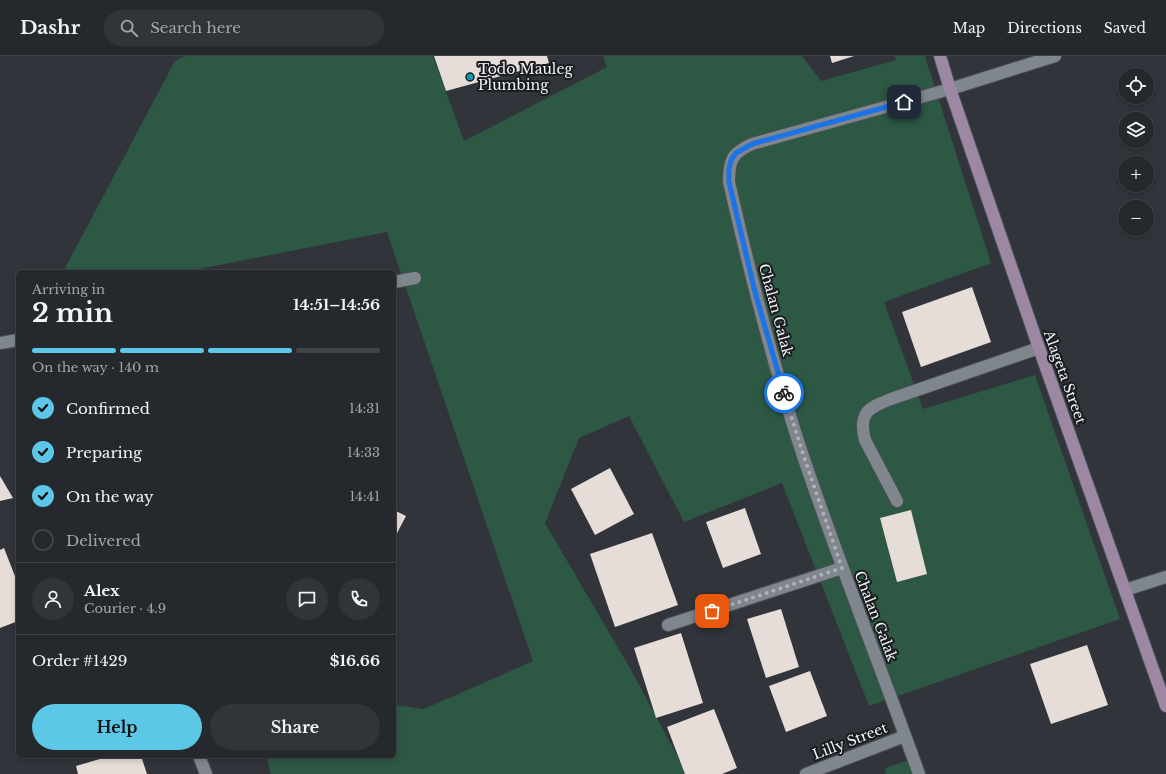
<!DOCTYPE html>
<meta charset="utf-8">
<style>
body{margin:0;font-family:"Libre Baskerville",serif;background:#313438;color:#f1f3f6;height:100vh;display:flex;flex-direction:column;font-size:15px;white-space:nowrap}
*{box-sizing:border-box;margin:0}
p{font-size:13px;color:#a3a6a9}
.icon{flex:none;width:22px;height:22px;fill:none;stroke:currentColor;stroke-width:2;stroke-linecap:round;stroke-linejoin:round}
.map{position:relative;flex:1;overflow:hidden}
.drawer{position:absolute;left:16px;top:214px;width:380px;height:488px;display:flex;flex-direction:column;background:#25282c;border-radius:6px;box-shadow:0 2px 6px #0003,0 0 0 1px #424448}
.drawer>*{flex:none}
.tools{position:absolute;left:1118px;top:12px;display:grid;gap:8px}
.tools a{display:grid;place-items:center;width:36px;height:36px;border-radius:50%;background:#25282c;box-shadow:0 2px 6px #0003,0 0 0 1px #424448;font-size:20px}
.pin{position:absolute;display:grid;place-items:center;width:34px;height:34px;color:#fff;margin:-17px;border-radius:8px;box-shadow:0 2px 6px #0006}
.courier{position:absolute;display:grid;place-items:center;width:40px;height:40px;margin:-20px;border:3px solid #1a73e8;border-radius:50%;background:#fff;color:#222;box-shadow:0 1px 5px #0007}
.summary em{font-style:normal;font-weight:700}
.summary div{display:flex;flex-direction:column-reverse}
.summary{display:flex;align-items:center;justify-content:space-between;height:68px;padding:0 16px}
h1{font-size:26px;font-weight:700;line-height:30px}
.bar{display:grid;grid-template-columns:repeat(4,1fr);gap:6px 4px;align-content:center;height:48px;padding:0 16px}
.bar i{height:5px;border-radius:3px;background:#424448}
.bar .active{background:#5dc7e8}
.bar p{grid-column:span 4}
.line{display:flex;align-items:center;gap:10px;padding:0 16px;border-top:1px solid #424448}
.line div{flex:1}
.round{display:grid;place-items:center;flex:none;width:42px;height:42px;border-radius:21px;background:#313438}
ol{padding:0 16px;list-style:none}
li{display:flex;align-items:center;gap:12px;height:44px}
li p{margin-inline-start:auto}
li .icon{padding:4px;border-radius:50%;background:#5dc7e8;color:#111;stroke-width:4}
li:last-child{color:#a3a6a9}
li i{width:22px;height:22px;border:2px solid #424448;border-radius:50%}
.primary-button{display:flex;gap:8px;margin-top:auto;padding:8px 16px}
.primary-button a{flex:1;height:46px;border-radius:24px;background:#5dc7e8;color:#111;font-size:16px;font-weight:700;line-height:46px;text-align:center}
.primary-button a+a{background:#313438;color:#f1f3f6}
header{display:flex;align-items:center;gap:24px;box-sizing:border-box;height:56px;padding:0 20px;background:#25282c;border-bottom:1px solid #424448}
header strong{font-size:19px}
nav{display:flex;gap:22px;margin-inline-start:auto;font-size:14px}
.search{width:280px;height:36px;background:#313438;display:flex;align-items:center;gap:10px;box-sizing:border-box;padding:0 14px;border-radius:22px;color:#a3a6a9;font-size:15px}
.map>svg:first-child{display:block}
</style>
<header>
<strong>Dashr</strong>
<div class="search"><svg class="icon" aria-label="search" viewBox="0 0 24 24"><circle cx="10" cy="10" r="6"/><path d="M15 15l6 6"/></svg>Search here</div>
<nav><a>Map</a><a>Directions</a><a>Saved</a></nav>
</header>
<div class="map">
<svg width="1166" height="718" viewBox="0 0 1166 718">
<rect width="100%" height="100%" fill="#31353b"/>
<g fill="#2c5844">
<path d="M185,0H433L464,85L607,11L603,0H802L821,25L896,4L895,0H925L991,207L884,246L923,353L1035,319L1120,563L869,650L782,427L684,466L629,360L579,382L545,467L631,614L687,718H271L266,700H394V649L424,653L533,605L387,176L184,216H63L175,5Z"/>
<path d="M909,704L913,718H886L885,712Z"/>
</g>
<g fill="#e6dcd8">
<path d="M434,0H547L549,7L446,35Z"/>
<path d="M830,0H854L832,7Z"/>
<path d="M972,231L991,286L921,311L902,256Z"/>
<path d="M610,412L634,458L595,479L571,433Z"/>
<path d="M0,420L13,442L0,445Z"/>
<path d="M745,452L761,498L723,512L706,466Z"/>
<path d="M394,454L406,460L394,483Z"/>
<path d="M911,454L927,518L897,526L880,462Z"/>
<path d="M652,477L678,549L615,571L590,498Z"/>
<path d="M4,492L18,528V565L0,572V494Z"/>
<path d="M781,553L799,611L766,622L747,563Z"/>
<path d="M681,577L703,647L656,662L634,592Z"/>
<path d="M1087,589L1108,649L1051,668L1030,608Z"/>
<path d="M810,615L827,660L786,676L769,630Z"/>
<path d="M714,653L737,712L722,718H685L667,671Z"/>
<path d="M110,700H141L147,718H78L76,710Z"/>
</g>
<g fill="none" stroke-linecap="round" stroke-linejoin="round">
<defs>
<g id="street">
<path d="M394,226L415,222"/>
<path d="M0,287L18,284"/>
<path d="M897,445L865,384C858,357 868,352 891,343L1039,292"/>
<path d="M1125,534L1166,521"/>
<path d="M668,569L842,512"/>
<path d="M199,700L206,718"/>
<path d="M806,718L905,680"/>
<path d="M919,718C881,612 839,507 803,400C773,310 750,218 729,126C729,104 732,97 752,88L950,33L1055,0"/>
</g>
<path id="secondary" d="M940,0L950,33L1039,292L1166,650"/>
</defs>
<use href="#street" stroke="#4c5155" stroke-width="14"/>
<use href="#secondary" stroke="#4c5155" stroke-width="14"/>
<use href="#street" stroke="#80868d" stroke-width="12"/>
<use href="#secondary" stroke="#9d88a3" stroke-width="12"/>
</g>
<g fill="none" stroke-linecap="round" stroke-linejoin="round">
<path stroke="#aeb1b6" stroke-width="4" stroke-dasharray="0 7.2" d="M712,555L842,512L804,401L784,337"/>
<path stroke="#1a73e8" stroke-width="5" d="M784,337L755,236L729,126V113L731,104L736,97L752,88L904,46"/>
</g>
<circle fill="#0f9aa8" stroke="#1a1c1f" stroke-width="1.5" cx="470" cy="21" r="4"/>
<g text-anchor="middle" stroke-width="4" stroke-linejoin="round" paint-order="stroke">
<g font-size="14" fill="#f1f4f8" stroke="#1a1c1f" text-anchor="start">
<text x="478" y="18">Todo Mauleg<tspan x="478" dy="16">Plumbing</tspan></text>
</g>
<g font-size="14" fill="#f1f4f8" stroke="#1a1c1f">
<text transform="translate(776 254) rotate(75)" y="5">Chalan Galak</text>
<text transform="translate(1065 321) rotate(70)" y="5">Alageta Street</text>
<text transform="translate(876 560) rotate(69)" y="5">Chalan Galak</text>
<text transform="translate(850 685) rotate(-21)" y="5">Lilly Street</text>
</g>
</g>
</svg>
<div class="tools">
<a><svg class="icon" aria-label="locate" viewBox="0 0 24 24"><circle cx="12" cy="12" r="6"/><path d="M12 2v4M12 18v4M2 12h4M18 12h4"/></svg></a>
<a><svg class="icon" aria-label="layers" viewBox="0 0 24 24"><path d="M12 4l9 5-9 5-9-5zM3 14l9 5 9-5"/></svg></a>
<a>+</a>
<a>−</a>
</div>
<div class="pin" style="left:712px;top:555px;background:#ea580c"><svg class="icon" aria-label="bag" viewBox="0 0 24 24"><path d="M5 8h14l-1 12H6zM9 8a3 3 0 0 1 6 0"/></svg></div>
<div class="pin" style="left:904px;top:46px;background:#1f2937"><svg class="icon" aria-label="home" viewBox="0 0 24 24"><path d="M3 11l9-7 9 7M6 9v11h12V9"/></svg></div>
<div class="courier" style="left:784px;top:337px"><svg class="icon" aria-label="bike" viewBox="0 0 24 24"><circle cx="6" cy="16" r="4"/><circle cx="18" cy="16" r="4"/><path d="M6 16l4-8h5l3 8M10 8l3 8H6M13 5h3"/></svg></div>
<section class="drawer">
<div class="summary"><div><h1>2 min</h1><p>Arriving in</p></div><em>14:51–14:56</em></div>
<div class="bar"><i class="active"></i><i class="active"></i><i class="active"></i><i></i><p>On the way · 140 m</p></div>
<ol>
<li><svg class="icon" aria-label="check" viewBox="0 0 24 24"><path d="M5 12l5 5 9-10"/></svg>Confirmed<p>14:31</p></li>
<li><svg class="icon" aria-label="check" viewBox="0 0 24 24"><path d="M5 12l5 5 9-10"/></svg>Preparing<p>14:33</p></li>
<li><svg class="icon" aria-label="check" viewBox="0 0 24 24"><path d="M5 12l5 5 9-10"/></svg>On the way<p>14:41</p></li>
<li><i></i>Delivered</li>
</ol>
<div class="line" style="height:72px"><a class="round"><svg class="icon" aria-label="person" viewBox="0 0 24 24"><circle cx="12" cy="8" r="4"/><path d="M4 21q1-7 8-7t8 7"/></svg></a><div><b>Alex</b><p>Courier · 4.9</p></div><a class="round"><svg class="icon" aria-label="chat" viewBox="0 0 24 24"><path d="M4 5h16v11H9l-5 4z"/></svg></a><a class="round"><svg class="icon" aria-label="phone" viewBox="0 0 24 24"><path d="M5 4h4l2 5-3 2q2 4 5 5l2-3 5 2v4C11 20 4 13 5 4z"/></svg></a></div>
<div class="line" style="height:52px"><div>Order #1429</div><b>$16.66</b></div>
<div class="primary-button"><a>Help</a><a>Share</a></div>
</section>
</div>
